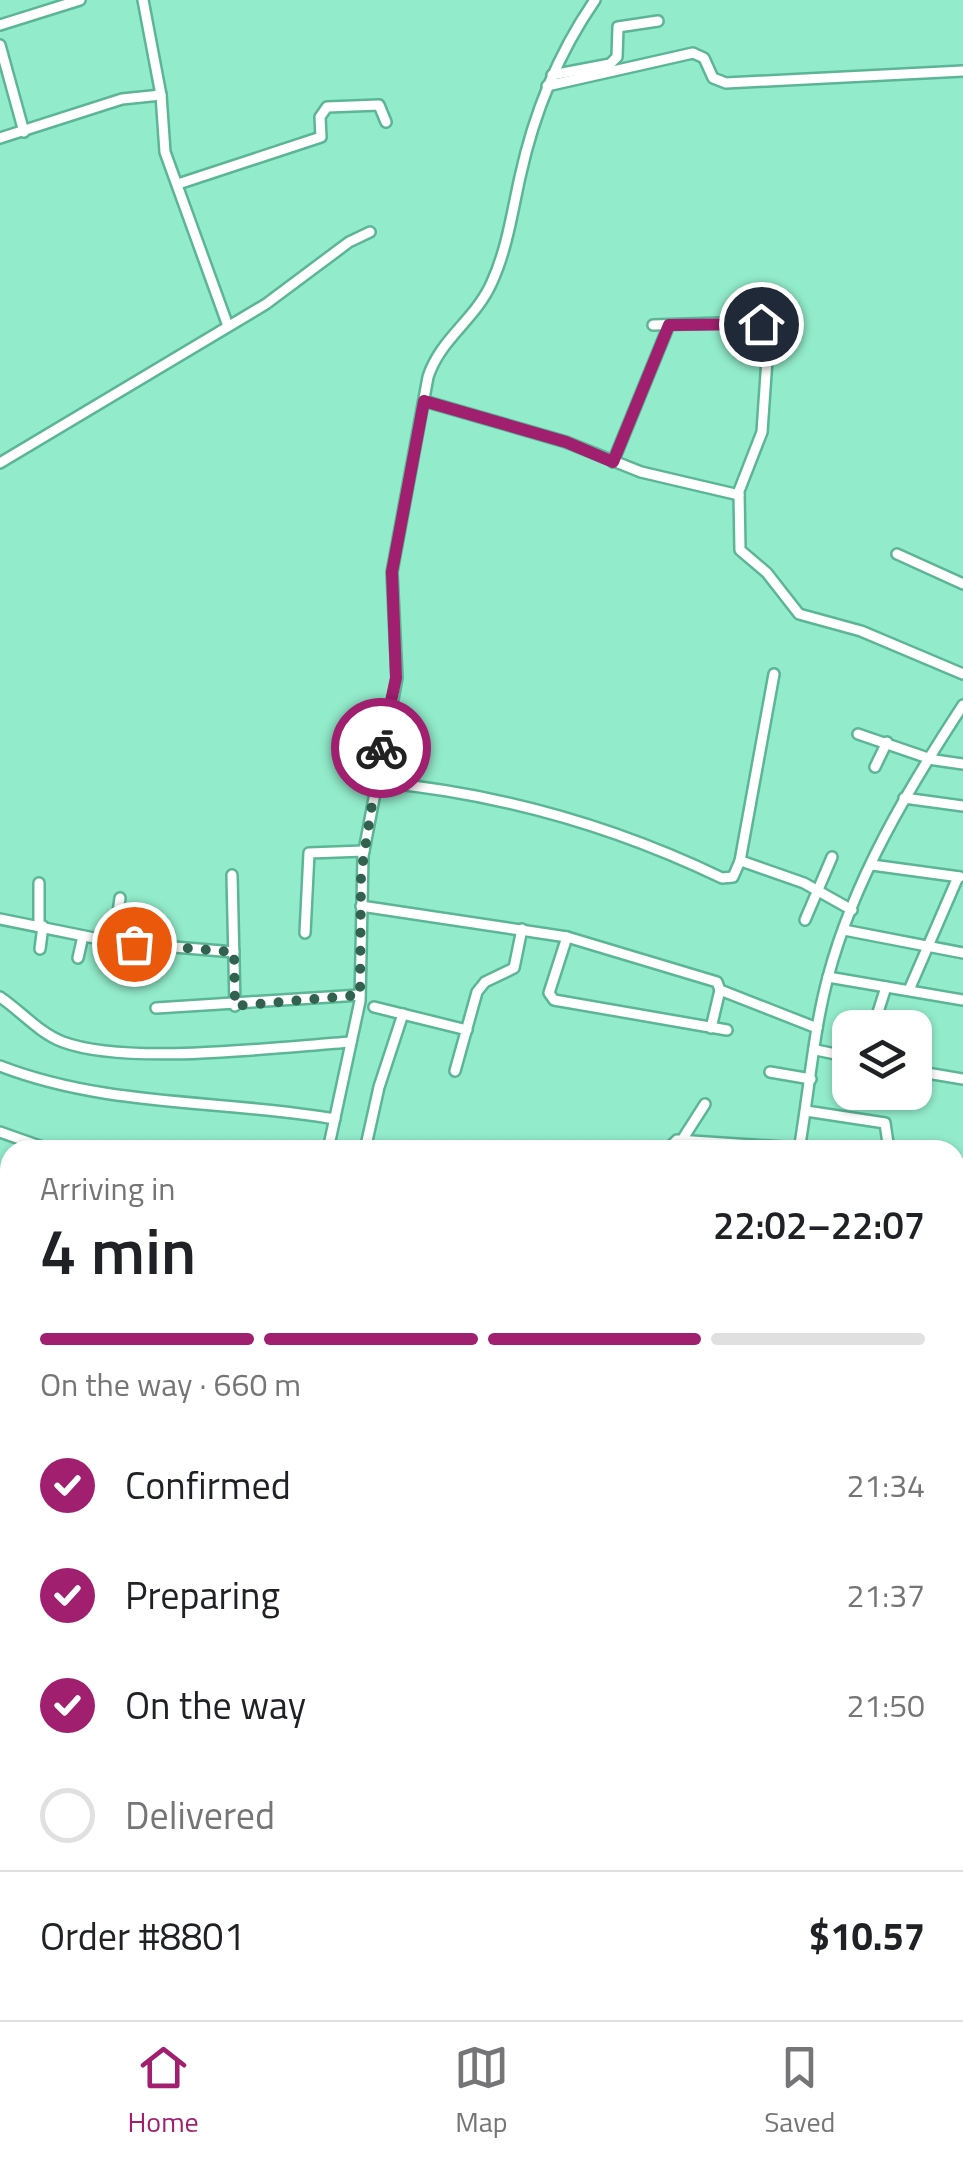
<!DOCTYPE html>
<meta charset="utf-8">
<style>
body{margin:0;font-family:"Titillium Web",sans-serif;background:#f2f2f2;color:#202124;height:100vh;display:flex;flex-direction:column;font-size:38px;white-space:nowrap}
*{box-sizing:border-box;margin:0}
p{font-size:32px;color:#757577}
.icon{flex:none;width:55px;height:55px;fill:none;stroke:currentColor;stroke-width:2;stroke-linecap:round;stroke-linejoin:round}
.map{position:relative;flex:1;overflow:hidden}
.side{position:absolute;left:0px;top:1140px;width:965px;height:880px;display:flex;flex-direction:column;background:#fff;border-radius:30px 30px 0 0;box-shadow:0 2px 8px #0004}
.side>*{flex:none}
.controls{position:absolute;left:832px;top:1010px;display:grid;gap:20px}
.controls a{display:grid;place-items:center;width:100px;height:100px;border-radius:20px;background:#fff;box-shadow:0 2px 8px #0004;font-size:50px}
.pin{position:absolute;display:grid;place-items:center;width:85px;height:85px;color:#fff;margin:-42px;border:5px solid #fff;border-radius:50%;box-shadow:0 2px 10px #0007}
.courier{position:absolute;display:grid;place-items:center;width:100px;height:100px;margin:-50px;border:8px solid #a11f6f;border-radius:50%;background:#fff;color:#222;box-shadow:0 2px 12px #0007}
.overview em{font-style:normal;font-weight:600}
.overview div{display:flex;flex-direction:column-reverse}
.overview{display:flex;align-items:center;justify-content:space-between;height:170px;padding:0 40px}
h1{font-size:65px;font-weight:600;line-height:75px}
.bar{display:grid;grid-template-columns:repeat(4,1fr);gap:15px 10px;align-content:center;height:120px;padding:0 40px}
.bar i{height:12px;border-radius:8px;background:#e0e0e0}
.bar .current{background:#a11f6f}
.bar p{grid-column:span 4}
.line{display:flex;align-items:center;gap:25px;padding:0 40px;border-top:2px solid #e0e0e0}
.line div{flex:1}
ol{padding:0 40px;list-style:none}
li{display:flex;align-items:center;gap:30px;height:110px}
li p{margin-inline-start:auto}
li .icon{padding:10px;border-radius:50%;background:#a11f6f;color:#fff;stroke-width:4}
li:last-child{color:#757577}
li i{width:55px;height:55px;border:5px solid #e0e0e0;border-radius:50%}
.menu{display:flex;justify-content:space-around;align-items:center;height:140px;border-top:2px solid #e0e0e0;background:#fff;font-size:28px;color:#757577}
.menu a{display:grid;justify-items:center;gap:5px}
.menu .current{color:#a11f6f}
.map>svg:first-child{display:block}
</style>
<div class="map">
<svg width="963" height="2020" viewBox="0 0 963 2020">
<rect width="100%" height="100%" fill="#92eccb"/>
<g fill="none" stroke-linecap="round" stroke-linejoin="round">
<defs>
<g id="street">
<path d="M143,0L161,95L165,152L228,326"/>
<path d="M0,25L80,0"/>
<path d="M0,45L24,132"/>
<path d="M552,75L610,64L617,57L618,27L658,21"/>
<path d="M547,86L693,53L704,58L713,78L726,83L963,71"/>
<path d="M0,138L122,99L161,95"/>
<path d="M178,184L321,137L320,117L327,107L379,105L386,122"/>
<path d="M653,325L752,322L769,330L762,432L739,491L740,550L767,573L799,614L861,631L963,674"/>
<path d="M424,401L566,442L641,472L739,495"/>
<path d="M613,462L669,325"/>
<path d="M0,463L266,304L349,242L370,232"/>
<path d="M897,554L963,584"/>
<path d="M858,734L928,758"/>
<path d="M928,759L963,764"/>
<path d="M875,767L887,742"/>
<path d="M377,782C496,793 614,826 722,878L733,877L740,861L744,862L804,883L852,910"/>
<path d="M904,798L963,806"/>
<path d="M740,861L774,674"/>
<path d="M872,865L960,877"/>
<path d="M232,875L235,1006"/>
<path d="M361,906L567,937L717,982L720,990L817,1028"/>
<path d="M0,919L114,942L234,952"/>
<path d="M805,920L832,857"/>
<path d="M39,925V883"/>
<path d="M844,930L963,953"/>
<path d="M305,933L309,853L364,851"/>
<path d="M567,937L549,993L554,1000L727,1030"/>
<path d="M114,942L120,898"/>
<path d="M40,949L43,926"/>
<path d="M78,958L83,936"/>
<path d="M828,977L963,1000"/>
<path d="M909,990L958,877"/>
<path d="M0,997C21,1011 39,1033 63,1042C128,1066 278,1047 351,1042"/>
<path d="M374,1007L467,1030"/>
<path d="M156,1008L360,995"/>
<path d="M711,1028L720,990"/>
<path d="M873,1028L886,987"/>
<path d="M816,1050L850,1057"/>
<path d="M0,1066C109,1108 221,1099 335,1119"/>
<path d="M455,1071L477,992L485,982L514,968L522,929"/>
<path d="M915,1071L963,1079"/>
<path d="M770,1072L811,1079"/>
<path d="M806,1111L885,1123L889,1150"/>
<path d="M0,1132L51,1150"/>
<path d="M682,1140L705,1104"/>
<path d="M328,1150L360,1001L363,856L397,678L392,572L428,377C440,339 476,319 492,282C507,249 512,213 520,177C534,113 557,55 595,0"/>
<path d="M365,1150L379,1087L403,1014"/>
<path d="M667,1150L677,1140L800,1148"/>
<path d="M799,1150C809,1093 813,1033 828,977C854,879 908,789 963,705"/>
<path d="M955,1182L963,1183"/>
<path d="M0,1206L10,1208"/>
<path d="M955,1236L963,1237"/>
<path d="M955,1271L963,1272"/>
<path d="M0,1326L10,1294"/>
<path d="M0,1344L10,1347"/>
<path d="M955,1361L963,1362"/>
<path d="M0,1482L10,1485"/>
<path d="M0,1520L10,1522"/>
<path d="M955,1562L963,1565"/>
<path d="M0,1666L10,1675"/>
<path d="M0,1718L10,1706"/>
<path d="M0,1767L10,1773"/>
<path d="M0,1873L10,1882"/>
<path d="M0,1930L10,1941"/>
<path d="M74,2010L81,2020"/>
<path d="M167,2010L176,2020"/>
<path d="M231,2010L240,2020"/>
<path d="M276,2010L287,2020"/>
<path d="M329,2010L338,2020"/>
<path d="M463,2010L474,2020"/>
<path d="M624,2010L633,2020"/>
<path d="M795,2010L806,2020"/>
<path d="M849,2010L860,2020"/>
<path d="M50,2020L52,2010"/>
<path d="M569,2020L579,2010"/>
<path d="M638,2020L648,2010"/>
<path d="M689,2020L699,2010"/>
<path d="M752,2020L763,2010"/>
</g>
<path id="secondary" d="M955,1543L963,1539"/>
<g id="primary">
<path d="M955,1500L963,1492"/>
<path d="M417,2020L427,2010"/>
</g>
</defs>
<use href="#street" stroke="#5bb596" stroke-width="14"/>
<use href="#secondary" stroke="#5bb596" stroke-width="16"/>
<use href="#primary" stroke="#fff" stroke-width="18"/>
<use href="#street" stroke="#fff" stroke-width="9"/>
<use href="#secondary" stroke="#fff" stroke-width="11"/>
<use href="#primary" stroke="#83d1ba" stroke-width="12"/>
</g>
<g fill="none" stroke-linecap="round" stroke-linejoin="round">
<path stroke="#336150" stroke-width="10" stroke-dasharray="0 18" d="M134,944L234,952L235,1006L360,995L361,874L381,748"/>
<path stroke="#a11f6f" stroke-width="12" d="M381,748L396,678L392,572L424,401L566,442L613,462L669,325L761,324"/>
</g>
</svg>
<div class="controls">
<a><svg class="icon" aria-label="layers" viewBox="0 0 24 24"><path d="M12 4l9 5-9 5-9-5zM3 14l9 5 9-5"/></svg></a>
</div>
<div class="pin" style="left:134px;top:944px;background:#ea580c"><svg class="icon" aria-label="bag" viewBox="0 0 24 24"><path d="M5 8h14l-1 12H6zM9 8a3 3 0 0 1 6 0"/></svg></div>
<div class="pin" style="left:761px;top:324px;background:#1f2937"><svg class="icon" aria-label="home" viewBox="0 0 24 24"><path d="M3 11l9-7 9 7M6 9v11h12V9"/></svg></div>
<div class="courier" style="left:381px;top:748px"><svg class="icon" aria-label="bike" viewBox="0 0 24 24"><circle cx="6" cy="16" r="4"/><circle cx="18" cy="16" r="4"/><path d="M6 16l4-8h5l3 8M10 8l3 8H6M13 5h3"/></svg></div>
<section class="side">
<div class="overview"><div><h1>4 min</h1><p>Arriving in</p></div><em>22:02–22:07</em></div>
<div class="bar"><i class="current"></i><i class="current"></i><i class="current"></i><i></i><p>On the way · 660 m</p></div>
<ol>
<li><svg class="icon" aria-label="check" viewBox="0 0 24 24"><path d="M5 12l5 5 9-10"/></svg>Confirmed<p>21:34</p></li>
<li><svg class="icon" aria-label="check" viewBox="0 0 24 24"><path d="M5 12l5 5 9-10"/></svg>Preparing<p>21:37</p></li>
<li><svg class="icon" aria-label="check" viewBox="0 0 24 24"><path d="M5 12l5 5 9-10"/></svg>On the way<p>21:50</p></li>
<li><i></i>Delivered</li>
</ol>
<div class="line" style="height:130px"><div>Order #8801</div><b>$10.57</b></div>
</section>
</div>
<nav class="menu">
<a class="current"><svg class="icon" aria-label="home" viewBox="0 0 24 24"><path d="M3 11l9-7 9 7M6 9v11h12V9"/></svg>Home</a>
<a><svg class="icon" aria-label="map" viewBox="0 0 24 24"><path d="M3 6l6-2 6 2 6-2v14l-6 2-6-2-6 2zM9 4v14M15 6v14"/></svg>Map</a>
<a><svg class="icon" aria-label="saved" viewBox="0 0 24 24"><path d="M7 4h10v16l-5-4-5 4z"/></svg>Saved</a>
</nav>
